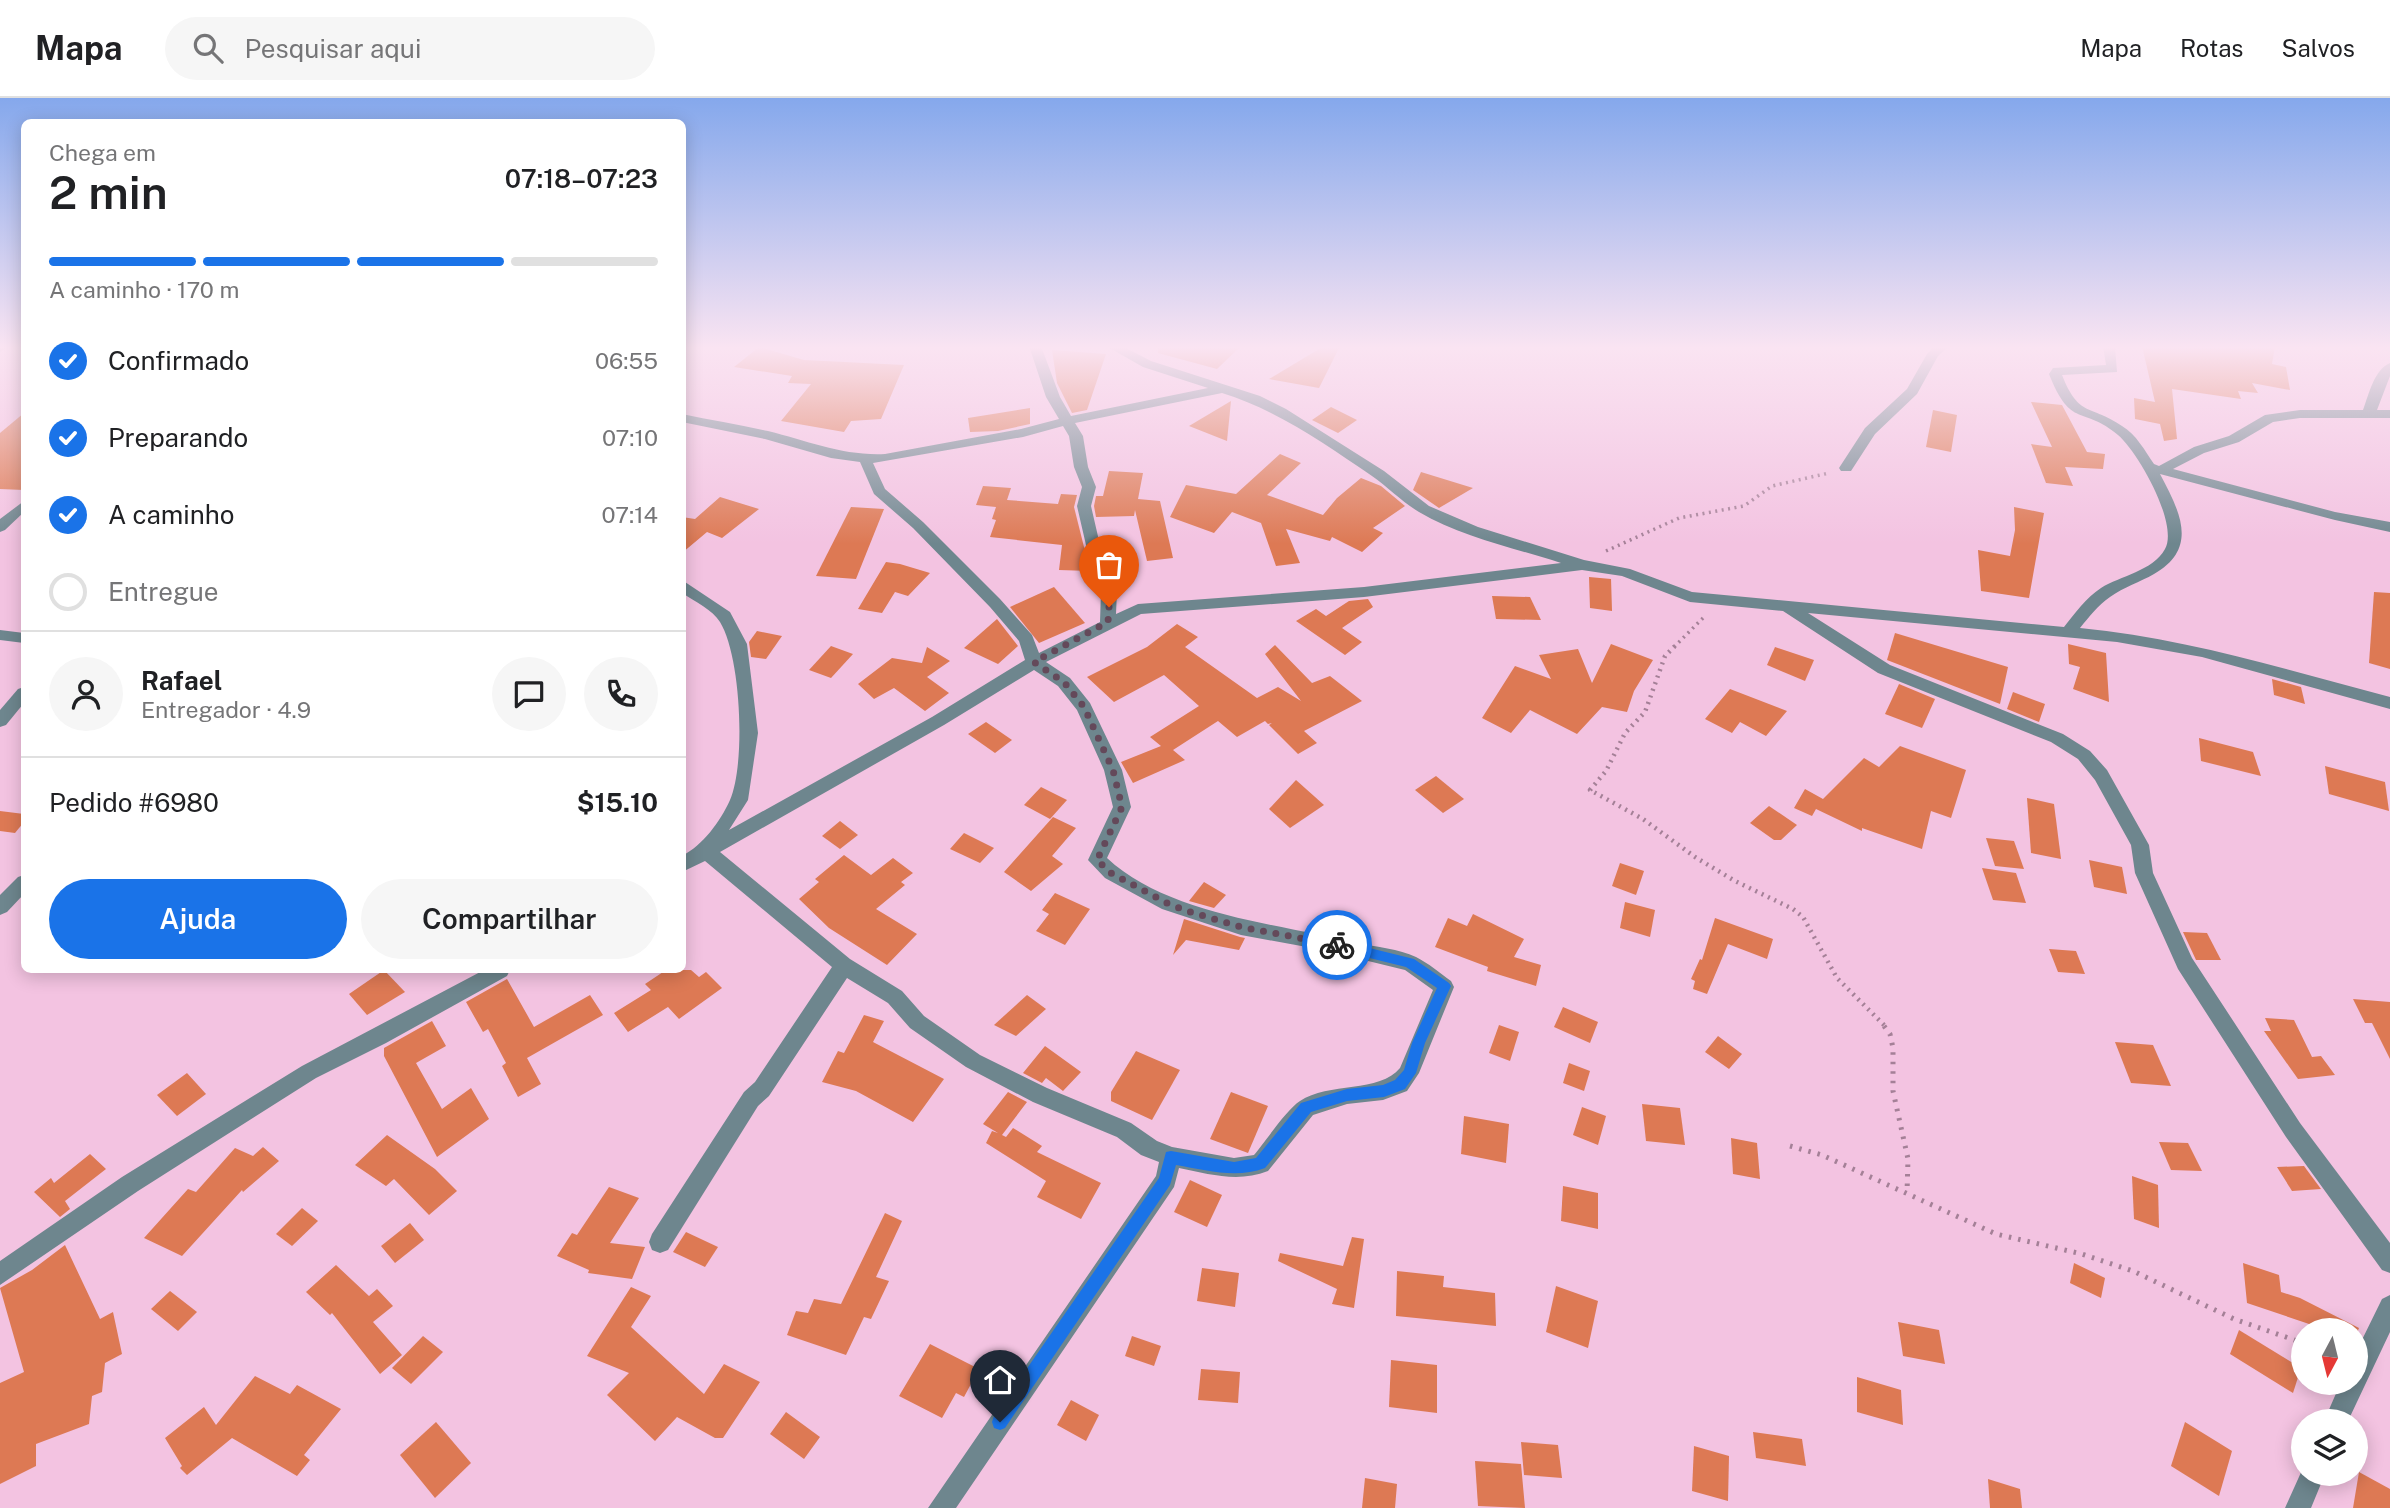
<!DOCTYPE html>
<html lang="pt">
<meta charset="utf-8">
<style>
body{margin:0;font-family:"Public Sans",sans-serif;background:#f6f6f6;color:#202124;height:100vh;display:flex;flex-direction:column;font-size:26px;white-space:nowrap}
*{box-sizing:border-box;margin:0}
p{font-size:23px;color:#757577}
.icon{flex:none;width:38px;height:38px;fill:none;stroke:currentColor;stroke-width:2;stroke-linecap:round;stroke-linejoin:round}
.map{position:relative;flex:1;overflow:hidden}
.drawer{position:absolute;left:21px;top:21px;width:665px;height:854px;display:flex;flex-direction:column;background:#fff;border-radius:10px;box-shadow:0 4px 18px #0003}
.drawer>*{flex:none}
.needle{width:46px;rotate:187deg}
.tools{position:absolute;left:2291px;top:1220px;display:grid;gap:14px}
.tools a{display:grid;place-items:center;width:77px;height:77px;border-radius:50%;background:#fff;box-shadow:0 4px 18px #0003;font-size:35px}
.pin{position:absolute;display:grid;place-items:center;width:60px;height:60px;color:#fff;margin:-72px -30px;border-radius:50% 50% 50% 0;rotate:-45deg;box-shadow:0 0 7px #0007}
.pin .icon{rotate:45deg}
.courier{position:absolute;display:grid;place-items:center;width:70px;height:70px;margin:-35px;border:5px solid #1a73e8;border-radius:50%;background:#fff;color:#222;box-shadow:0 2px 9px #0007}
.head em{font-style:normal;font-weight:600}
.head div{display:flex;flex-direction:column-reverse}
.head{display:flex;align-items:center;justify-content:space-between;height:119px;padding:0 28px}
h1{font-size:46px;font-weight:600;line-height:52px}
.bar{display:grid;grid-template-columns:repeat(4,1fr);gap:10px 7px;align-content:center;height:84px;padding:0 28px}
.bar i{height:9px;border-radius:5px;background:#e0e0e0}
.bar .selected{background:#1a73e8}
.bar p{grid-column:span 4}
.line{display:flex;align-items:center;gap:18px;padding:0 28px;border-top:2px solid #e0e0e0}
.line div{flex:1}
.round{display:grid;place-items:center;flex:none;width:74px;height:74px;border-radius:37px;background:#f6f6f6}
ol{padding:0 28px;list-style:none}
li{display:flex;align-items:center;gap:21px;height:77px}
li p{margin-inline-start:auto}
li .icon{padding:7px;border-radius:50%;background:#1a73e8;color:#fff;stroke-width:4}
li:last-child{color:#757577}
li i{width:38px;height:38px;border:4px solid #e0e0e0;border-radius:50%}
.primary-button{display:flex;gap:14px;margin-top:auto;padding:14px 28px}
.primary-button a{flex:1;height:80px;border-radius:42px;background:#1a73e8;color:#fff;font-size:28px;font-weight:600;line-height:80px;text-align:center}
.primary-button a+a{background:#f6f6f6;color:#202124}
header{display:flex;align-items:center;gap:42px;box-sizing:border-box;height:98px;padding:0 35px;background:#fff;border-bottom:2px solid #e0e0e0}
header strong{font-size:33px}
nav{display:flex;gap:38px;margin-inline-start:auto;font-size:24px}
.search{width:490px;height:63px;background:#f6f6f6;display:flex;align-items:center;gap:18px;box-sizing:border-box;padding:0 24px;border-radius:38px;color:#757577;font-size:26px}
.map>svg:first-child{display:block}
</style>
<header>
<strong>Mapa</strong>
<div class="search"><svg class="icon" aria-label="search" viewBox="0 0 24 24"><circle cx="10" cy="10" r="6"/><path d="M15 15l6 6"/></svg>Pesquisar aqui</div>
<nav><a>Mapa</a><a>Rotas</a><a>Salvos</a></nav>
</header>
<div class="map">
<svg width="2390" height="1410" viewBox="0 0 2390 1410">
<rect width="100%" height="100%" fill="#f3c3e1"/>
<g fill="#dd7954">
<path d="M1158,248H1241L1217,271L1158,255Z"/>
<path d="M1324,248H1340L1319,290L1269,281Z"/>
<path d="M2142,248H2275L2272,266L2286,269L2290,292L2252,285L2258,295L2238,293L2241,301L2172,291L2177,341L2164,343L2160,326L2135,321L2134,300L2155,304Z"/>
<path d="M759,249L804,262L904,267L881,321L851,323L844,334L781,323L811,286L788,285L792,278L734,269Z"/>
<path d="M1052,252L1106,256L1087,312L1072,315L1057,285Z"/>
<path d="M1231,303L1227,343L1189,328Z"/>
<path d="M2031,304L2062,307L2087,354L2105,356L2103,371L2065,369L2073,388L2046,385L2031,346L2052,349Z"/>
<path d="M1331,309L1357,322L1338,335L1312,322Z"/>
<path d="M1030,310V326L998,333L970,334L968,320Z"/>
<path d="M1933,312L1957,317L1951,354L1926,349Z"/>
<path d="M24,315V392L0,391V335Z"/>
<path d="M1280,356L1301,365L1267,397L1323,417L1337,400L1361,380L1381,388L1405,408L1373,430L1383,435L1362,454L1332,439L1330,443L1286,431L1300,465L1276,468L1261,425L1232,414L1214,435L1170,419L1186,387L1236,396Z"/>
<path d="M1109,373L1143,375L1138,401L1160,403L1173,460L1147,463L1135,412L1134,418L1096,419L1094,408L1096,398H1103Z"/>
<path d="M1421,374L1473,390L1439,410L1413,392Z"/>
<path d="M983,388L1011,390L1007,402L1058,406L1061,396L1077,397L1074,409L1090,473L1059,472L1062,447L990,439L996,422L992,421L996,409L976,407Z"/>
<path d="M720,399L759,411L722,440L707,434L682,455V419L695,421Z"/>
<path d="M851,409L884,411L856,481L816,478Z"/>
<path d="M2014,409L2044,415L2029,500L1981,493L1978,452L2010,458L2015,432Z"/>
<path d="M886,464L900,466L930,475L908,498L895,494L882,515L858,511Z"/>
<path d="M1589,479L1611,481L1612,513L1590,510Z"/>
<path d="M1054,489L1085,525L1039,545L1010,509Z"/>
<path d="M2374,494L2390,495V571L2369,565Z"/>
<path d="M1492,498L1530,499L1541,522L1496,521Z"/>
<path d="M1368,501L1373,509L1342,530L1362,544L1345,557L1296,523L1316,511L1326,518L1349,503Z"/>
<path d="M997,521L1018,548L998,566L964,550Z"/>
<path d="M1177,526L1198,539L1185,549L1257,600L1278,589L1301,603L1265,556L1275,547L1312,585L1330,578L1362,603L1304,633L1317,645L1298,656L1269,627L1272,625L1268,626L1265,623L1237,639L1218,623L1173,652L1185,662L1133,685L1121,664L1161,648L1150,639L1199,608L1164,577L1114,604L1087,579L1147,549Z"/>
<path d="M757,533L782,538L766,561L751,559L749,544Z"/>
<path d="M1895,535L2008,569L2000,606L1887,562Z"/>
<path d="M1611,546L1653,562L1634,593L1627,614L1602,609L1577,636L1530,612L1511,635L1482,620L1515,568L1551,581L1539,557L1578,551L1592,585Z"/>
<path d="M2068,546L2106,555L2109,604L2073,591L2080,569L2069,566Z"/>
<path d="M831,548L853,556L831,580L809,572Z"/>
<path d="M927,549L950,563L927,579L949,595L925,613L894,590L874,601L858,586L892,560L922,565Z"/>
<path d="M1775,549L1814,562L1805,583L1767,567Z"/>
<path d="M2272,581L2301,589L2305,606L2274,597Z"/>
<path d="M1899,586L1935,601L1922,630L1885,616Z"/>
<path d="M1730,591L1787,613L1766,638L1740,624L1732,635L1705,621Z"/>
<path d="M2013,594L2045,606L2039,624L2007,611Z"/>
<path d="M986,624L1012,642L995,655L968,636Z"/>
<path d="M2199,640L2253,654L2261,678L2201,663Z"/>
<path d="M1900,648L1966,672L1951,720L1931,713L1922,751L1862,730V733L1816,711L1812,718L1794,710L1805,691L1823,701L1864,660L1879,669Z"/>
<path d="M2325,668L2385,684L2389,713L2329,696Z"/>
<path d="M1436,678L1464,701L1443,715L1415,692Z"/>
<path d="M1296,682L1324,707L1290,730L1269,711Z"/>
<path d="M1041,689L1067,702L1050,721L1024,707Z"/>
<path d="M2027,700L2054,706L2061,761L2031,755Z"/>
<path d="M1769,708L1797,727L1781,742H1774L1750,725Z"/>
<path d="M0,713L24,716V724L15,735L0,733Z"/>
<path d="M1053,719L1076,730L1052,758L1063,766L1031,793L1004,774Z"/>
<path d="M840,723L858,737L840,751L822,738Z"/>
<path d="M964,735L994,750L980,765L950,751Z"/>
<path d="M1986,740L2014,743L2024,771L1995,768Z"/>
<path d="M844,757L871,777L893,760L913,775L901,784L905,787L876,811L917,836L887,867L829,830L799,801L819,784L815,781Z"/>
<path d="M2089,762L2122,769L2127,796L2094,789Z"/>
<path d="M1620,765L1644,773L1636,797L1612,788Z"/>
<path d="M1982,770L2016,775L2026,805L1993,802Z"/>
<path d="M1204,784L1226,797L1214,810L1189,803Z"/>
<path d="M1055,795L1090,811L1065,847L1036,833L1049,816L1042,812Z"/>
<path d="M1625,804L1655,812L1650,839L1620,830Z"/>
<path d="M1473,816L1524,841L1514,859L1541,867L1536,888L1487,873L1488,869L1435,849L1448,820L1467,828Z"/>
<path d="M1715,820L1773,841L1767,861L1728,846L1707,896L1693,891L1695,883L1691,881L1700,861L1702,862Z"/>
<path d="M1184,821L1240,839L1245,840L1239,852L1186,842L1173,857Z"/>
<path d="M2183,834L2207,835L2221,862H2196Z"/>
<path d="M2049,851L2076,853L2085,876L2058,874Z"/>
<path d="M384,872L405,894L367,917L349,896Z"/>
<path d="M666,872H691L699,879L706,874L722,890L679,921L668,909L628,934L614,915L651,892L645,886Z"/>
<path d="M507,881L534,929L590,897L603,917L527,960L541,986L518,999L502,968L506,965L488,931L483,934L466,904Z"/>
<path d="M1027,897L1046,911L1016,938L994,927Z"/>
<path d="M2353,901L2390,904V961L2372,925H2365Z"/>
<path d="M1563,909L1598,924L1590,945L1554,929Z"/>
<path d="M864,917L884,923L873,944L944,981L913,1024L856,993L822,984L838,953L844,955Z"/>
<path d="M2265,920L2294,922L2312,959L2321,958L2335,977L2298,981L2264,933H2271Z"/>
<path d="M432,923L446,948L416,965L442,1011L471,990L489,1021L437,1059L384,958V950Z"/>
<path d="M1499,927L1519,934L1510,963L1489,955Z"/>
<path d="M1718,938L1742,956L1729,971L1705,954Z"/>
<path d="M2115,944L2153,947L2171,988L2131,985Z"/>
<path d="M1045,948L1081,974L1063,993L1046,980L1042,985L1023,975Z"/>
<path d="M1136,953L1180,972L1152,1022L1111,1003V994Z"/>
<path d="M1569,965L1590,973L1584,993L1563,985Z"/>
<path d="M187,975L206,996L177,1018L157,997Z"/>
<path d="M1008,994L1027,1004L1002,1037L1006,1039L1013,1030L1042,1048L1037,1054L1101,1085L1081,1121L1037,1099L1046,1083L986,1045L992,1033L998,1035L983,1026Z"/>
<path d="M1231,994L1268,1008L1248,1055L1210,1041Z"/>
<path d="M1642,1006L1680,1010L1685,1047L1646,1043Z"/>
<path d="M1582,1009L1606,1018L1598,1047L1573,1037Z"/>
<path d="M1464,1018L1509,1026L1506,1065L1461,1056Z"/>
<path d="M387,1037L435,1071L457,1093L429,1117L394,1081L386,1088L355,1067Z"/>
<path d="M1731,1040L1757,1045L1760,1081L1733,1076Z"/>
<path d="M2159,1044L2188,1045L2202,1073L2171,1072Z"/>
<path d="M263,1049L279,1063L243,1094L242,1092L182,1158L144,1140L188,1091L196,1094L235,1050L253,1058Z"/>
<path d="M90,1056L106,1071L65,1103L70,1111L60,1119L34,1094L51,1080L54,1085Z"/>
<path d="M2304,1068L2321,1091L2292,1093L2277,1069Z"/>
<path d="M2132,1078L2158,1087L2159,1130L2134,1121Z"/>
<path d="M1190,1082L1222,1097L1207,1129L1174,1114Z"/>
<path d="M1563,1088L1598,1095V1131L1561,1123Z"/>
<path d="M609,1089L639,1100L610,1145L645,1149L632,1181L588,1175L589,1172L557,1158L572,1135L577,1137Z"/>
<path d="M302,1110L318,1123L292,1148L276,1136Z"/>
<path d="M885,1115L902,1123L876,1179L889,1183L871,1221L864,1219L846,1257L787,1237L796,1213L808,1215L814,1201L841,1206Z"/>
<path d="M410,1125L424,1142L395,1165L381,1148Z"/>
<path d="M686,1134L718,1149L705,1169L673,1154Z"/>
<path d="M1352,1139L1364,1141L1354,1210L1332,1206L1337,1191L1278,1163L1280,1155L1343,1168Z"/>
<path d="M65,1147L100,1221L113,1214L122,1256L105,1265L102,1294L92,1298L89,1326L36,1346V1368L0,1386V1285L24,1274L0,1190L32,1172Z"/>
<path d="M2074,1165L2105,1180L2101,1200L2070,1185Z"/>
<path d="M2243,1165L2279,1177L2281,1194L2300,1200L2359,1230L2356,1237V1232H2327L2247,1205Z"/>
<path d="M336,1167L369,1198L377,1191L393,1208L373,1224L402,1257L380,1276L332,1215L330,1217L306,1194Z"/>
<path d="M1202,1170L1239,1175L1235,1209L1197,1203Z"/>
<path d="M1397,1173L1444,1178L1443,1189L1495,1195L1496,1228L1396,1218Z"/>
<path d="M1556,1188L1598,1203L1588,1250L1546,1234Z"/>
<path d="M631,1189L651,1198L631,1229L704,1296L724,1266L760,1284L723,1340H715L677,1319L655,1343L607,1297L629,1275L587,1258Z"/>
<path d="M170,1193L197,1214L178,1233L151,1211Z"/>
<path d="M1898,1224L1939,1232L1945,1266L1903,1258Z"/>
<path d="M2239,1232L2301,1270L2293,1295L2230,1256Z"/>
<path d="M423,1238L443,1254L411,1286L392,1270Z"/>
<path d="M1132,1238L1161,1248L1154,1268L1125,1258Z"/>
<path d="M930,1246L979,1271L964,1299L956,1295L942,1320L899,1298Z"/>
<path d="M1391,1262L1437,1267V1315L1389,1309Z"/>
<path d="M1201,1271L1240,1274L1238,1305L1198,1302Z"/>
<path d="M255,1278L290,1296L297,1287L341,1311L304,1357L310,1362L297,1378L232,1340L187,1377L180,1370L182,1368L165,1340L204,1309L216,1327Z"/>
<path d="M1857,1279L1901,1292L1903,1327L1857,1314Z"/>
<path d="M1071,1302L1099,1317L1086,1343L1057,1327Z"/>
<path d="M786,1314L820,1339L804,1361L770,1336Z"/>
<path d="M436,1324L471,1365L435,1400L400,1357Z"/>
<path d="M2185,1324L2232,1353L2219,1398L2171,1368Z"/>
<path d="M1753,1334L1802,1341L1806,1368L1756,1360Z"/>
<path d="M1521,1344L1558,1347L1562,1380L1524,1377Z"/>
<path d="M1694,1348L1729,1358L1728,1403L1692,1393Z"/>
<path d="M1475,1363L1521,1366L1525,1410L1478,1408Z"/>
<path d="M2359,1374L2390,1391V1410H2353Z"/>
<path d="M1365,1380L1397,1386L1395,1410H1362Z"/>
<path d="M1988,1381L2020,1391L2022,1410H1990Z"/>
</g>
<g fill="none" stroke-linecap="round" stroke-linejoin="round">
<g stroke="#a48097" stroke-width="3.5" stroke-dasharray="2 4.5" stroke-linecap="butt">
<path d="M1606,453L1679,420L1744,408L1772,388L1829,375"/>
<path d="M1674,549L1704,519"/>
</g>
<path stroke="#a48097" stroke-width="4.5" stroke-dasharray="2 5" stroke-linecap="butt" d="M1675,548L1665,558L1645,614L1625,635L1606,673L1590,692L1643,721L1695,759L1735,783L1793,811L1803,819L1837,880L1886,929"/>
<g stroke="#a48097" stroke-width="5" stroke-dasharray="2.5 7" stroke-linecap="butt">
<path d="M1884,928L1890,936L1893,950V993L1908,1061L1907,1095"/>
<path d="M1790,1048L1822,1057L1996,1136L2082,1156L2133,1173L2234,1221L2303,1245"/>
</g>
<g fill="#6e868e" fill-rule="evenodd">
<path d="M0,248H8L0,254Z"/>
<path d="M1029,248H1041L1060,299L1071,318L1208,290L1143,269L1106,248H1122L1151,263L1260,298L1286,311L1384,373L1429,408L1478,429L1584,462L1630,471L1692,494L2064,529C2075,515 2086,500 2101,490C2120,478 2153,473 2165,451C2179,426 2138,354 2118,337C2083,307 2071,332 2049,276L2053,270L2106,267L2103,248H2115L2117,274L2062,277C2079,320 2090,306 2122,328C2136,336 2145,353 2154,366L2159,368L2194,349L2229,338L2265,317L2300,312H2363C2369,296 2374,272 2390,265V278L2377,312H2390V320H2300L2273,324L2239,344L2204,355L2173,371L2335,414L2390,424V434L2335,422L2160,376C2179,412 2200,450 2154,476C2140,484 2124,489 2110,499C2098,507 2089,519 2080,530C2186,540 2287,572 2390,599V611L2202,559L2117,544L1808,515L1890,567L2063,636L2090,653L2107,672L2149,747L2153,775L2192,860L2300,1025L2390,1145V1175L2382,1172L2286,1039L2178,871L2135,775L2131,747L2095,682L2078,661L2051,644L1878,575L1783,513L1690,504L1622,478L1582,472L1364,499L1141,516L1046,564L1070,580L1090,605L1122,672L1131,709L1107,760C1168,817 1280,826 1358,845C1376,849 1399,851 1416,859C1428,865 1440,875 1451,883L1454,889L1419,975L1407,993L1383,1002L1347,1006L1313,1017L1268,1073C1238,1085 1209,1076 1179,1070L1174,1089L956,1410H928L1156,1078L1159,1064L1141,1057L1117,1039L1033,1004L966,969L910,930L888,905L847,880L769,998L758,1008L668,1152L660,1155L652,1152L649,1144L652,1136L744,994L755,984L832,869L705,763L682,774V758C703,747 720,724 730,702C746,665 741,558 720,524C713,512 694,503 682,495V482L730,514L747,546L758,635L748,702L729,732L932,619L1025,562L1019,543L990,509L913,430L874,396L860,364L831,360L765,341L682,324V316C711,322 740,327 768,333C808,343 843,358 885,356L1021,331L1059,321L1046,299ZM1222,295C1277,312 1325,346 1372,378C1388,389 1402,404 1419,414C1461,439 1515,450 1561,465L1364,489L1138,506L1116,516L1117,493L1100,447L1091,408L1096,389L1088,369L1083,338L1075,325ZM1063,328L1069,338L1074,369L1082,389L1077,408L1086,447L1101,493L1100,524L1039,555L1032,537L1000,501L923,424L885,391L873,365L1023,339ZM1034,572L1058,588L1077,612L1104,672L1113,709L1088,762L1105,780L1162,811L1241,837L1323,852L1405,872L1433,892L1400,970C1380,995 1328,984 1300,1003C1287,1011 1265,1044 1254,1057L1234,1060L1172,1049L1157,1043L1131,1025L1047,990L980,957L924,918L902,893L850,861L720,754L944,627Z"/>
<path d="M1935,248H1949L1938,258L1917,296L1875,336L1851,373H1841L1839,370L1865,330L1907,291L1927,256Z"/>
<path d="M24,403V414L5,432L0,434V421Z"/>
<path d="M0,532L24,535V545L0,542Z"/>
<path d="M24,589V605L6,627L0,629V612L18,591Z"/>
<path d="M24,777V796L7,814L0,817V797L18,779Z"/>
<path d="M484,872H510L507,878L386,945L316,980L138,1093L0,1187V1163L122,1079L302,968Z"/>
<path d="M2390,1197V1234L2348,1323H2324L2341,1284H2356V1254L2382,1201Z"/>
<path d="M2303,1370V1376H2325L2311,1410H2285Z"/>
</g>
</g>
<linearGradient id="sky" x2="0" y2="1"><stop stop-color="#85a8ec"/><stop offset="0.56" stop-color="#fae4f2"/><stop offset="1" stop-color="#fae4f2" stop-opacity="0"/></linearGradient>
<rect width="2390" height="446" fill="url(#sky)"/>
<path fill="#1a73e8" d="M1337,842L1414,861L1449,885L1451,888L1425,945L1416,975L1405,991L1384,999L1347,1003L1311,1014L1265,1070C1236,1081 1206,1072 1176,1067L1170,1087L1005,1330L1000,1332L994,1330L992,1324L994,1318L1159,1080L1166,1054L1171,1053L1234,1064L1256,1060L1301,1005L1347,991L1383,987L1395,982L1404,972L1412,945L1437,890L1406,869L1333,851L1331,847Z"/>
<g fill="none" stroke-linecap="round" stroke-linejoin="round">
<path stroke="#64495a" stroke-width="7" stroke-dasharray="0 12.6" d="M1109,509L1108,524L1034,564L1064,584L1084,609L1113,672L1122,709L1097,762L1111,775L1169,806L1187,813L1241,829L1337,847"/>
</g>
</svg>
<div class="tools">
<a><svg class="needle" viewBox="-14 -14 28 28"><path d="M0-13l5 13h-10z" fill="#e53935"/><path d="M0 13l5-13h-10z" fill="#757577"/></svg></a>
<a><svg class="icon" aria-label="layers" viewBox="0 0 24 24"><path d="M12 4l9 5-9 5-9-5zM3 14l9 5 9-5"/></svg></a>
</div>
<div class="pin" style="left:1109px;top:509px;background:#ea580c"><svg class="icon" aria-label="bag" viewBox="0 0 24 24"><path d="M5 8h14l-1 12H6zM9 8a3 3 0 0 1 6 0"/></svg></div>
<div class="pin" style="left:1000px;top:1324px;background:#1f2937"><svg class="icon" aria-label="home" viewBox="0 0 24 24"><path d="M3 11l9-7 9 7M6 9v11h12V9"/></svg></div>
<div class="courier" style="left:1337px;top:847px"><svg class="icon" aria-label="bike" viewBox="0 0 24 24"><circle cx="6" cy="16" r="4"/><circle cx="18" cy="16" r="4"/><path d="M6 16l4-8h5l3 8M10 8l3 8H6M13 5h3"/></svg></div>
<section class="drawer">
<div class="head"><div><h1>2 min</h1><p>Chega em</p></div><em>07:18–07:23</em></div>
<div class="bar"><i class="selected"></i><i class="selected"></i><i class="selected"></i><i></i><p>A caminho · 170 m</p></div>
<ol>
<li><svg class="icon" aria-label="check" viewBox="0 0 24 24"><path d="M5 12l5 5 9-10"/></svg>Confirmado<p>06:55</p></li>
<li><svg class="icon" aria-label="check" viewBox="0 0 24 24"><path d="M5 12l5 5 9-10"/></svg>Preparando<p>07:10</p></li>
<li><svg class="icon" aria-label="check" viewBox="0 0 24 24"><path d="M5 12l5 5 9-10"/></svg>A caminho<p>07:14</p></li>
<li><i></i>Entregue</li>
</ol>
<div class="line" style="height:126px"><a class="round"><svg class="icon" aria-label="person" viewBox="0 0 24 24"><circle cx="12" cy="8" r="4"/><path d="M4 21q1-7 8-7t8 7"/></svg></a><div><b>Rafael</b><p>Entregador · 4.9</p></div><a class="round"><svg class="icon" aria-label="chat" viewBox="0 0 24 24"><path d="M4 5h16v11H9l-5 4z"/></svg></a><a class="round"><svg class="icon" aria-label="phone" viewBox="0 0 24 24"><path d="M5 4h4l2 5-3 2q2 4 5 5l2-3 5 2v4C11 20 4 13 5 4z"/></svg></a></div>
<div class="line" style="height:91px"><div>Pedido #6980</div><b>$15.10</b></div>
<div class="primary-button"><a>Ajuda</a><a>Compartilhar</a></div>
</section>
</div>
